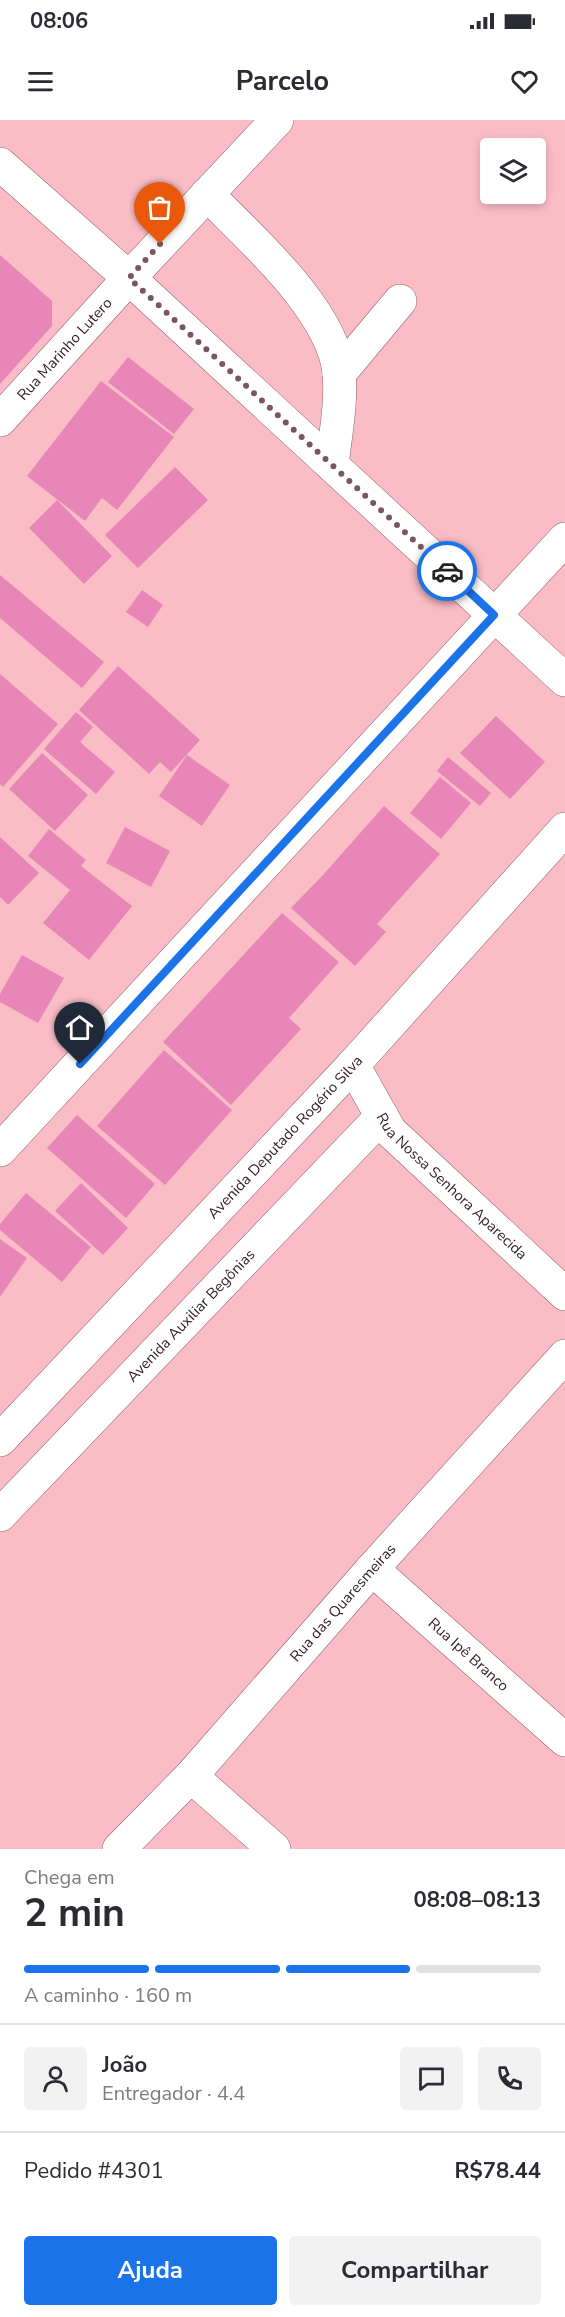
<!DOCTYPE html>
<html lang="pt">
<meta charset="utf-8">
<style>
body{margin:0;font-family:"Nunito Sans",sans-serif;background:#f2f2f3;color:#2b2b33;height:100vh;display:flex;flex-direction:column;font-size:22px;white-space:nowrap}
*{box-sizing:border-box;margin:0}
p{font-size:20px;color:#7c7c81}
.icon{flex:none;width:33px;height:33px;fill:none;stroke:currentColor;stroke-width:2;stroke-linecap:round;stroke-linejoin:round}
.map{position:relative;height:1729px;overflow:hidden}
.drawer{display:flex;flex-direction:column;background:#fff;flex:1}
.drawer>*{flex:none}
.buttons{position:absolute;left:480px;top:18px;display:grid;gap:12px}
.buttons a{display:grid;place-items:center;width:66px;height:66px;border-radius:6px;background:#fff;box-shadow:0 3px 9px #0003;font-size:30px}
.pin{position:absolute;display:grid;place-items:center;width:51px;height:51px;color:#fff;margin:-62px -26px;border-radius:50% 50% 50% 0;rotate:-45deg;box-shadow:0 0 6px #0007}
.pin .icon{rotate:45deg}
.courier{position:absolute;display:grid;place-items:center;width:60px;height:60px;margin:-30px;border:4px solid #1a73e8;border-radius:50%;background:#fff;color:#222;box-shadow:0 2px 8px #0007}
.headline em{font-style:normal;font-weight:700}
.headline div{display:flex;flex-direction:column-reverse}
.headline{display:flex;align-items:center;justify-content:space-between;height:102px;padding:0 24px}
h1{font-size:39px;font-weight:700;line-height:45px}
.bar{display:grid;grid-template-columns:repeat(4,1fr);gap:9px 6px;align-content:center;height:72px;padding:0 24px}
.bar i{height:8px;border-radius:4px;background:#e1e1e2}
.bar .current{background:#1a73e8}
.bar p{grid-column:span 4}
.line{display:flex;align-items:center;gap:15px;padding:0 24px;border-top:2px solid #e1e1e2}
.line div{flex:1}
.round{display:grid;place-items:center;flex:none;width:63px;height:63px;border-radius:6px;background:#f2f2f3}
.action{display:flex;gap:12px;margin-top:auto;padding:12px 24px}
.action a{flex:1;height:69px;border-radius:6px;background:#1a73e8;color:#fff;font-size:24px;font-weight:700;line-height:69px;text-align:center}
.action a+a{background:#f2f2f3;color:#2b2b33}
.status{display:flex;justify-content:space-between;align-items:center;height:42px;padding:0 30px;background:#fff;direction:ltr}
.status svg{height:16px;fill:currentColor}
header{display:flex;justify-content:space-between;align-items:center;height:78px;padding:0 24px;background:#fff;font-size:27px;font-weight:700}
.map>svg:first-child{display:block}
</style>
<div class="status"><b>08:06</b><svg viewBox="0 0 49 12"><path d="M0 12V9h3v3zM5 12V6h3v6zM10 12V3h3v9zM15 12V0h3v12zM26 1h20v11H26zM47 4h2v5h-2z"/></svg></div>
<header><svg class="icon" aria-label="menu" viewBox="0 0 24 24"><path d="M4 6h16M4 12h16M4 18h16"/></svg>Parcelo<svg class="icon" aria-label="heart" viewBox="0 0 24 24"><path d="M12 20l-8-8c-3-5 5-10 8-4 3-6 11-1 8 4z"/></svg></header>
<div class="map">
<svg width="565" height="1729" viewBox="0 0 565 1729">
<rect width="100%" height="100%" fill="#fabdc6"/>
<g fill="#e786b7">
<path d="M0,135L52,181V206L0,264Z"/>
<path d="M128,237L194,289L174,314L108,262Z"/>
<path d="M101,261L174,317L117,390L102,378L85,401L27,356Z"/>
<path d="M175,347L208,380L138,448L105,415Z"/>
<path d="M57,380L112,436L84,464L29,408Z"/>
<path d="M0,455L104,542L82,568L0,498Z"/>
<path d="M142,470L163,485L148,507L126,492Z"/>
<path d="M118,546L200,620L171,652L160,642L149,654L79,590Z"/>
<path d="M0,554L58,604L3,667L0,664Z"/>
<path d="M76,592L93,607L80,622L115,652L96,674L44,629Z"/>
<path d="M496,596L545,642L510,679L460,633Z"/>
<path d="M42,633L88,675L55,711L9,669Z"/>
<path d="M187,635L230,665L202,706L159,676Z"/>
<path d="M448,637L491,673L480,686L437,651Z"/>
<path d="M440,657L471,683L441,719L410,693Z"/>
<path d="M384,686L440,734L377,804L386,812L355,846L291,788L323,755Z"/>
<path d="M125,707L170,731L151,767L106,743Z"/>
<path d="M49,709L86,740L81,746L132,786L89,840L43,803L70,770L28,736Z"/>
<path d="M0,717L39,753L8,785L0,777Z"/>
<path d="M282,793L339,842L289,898L301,909L231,985L163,922Z"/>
<path d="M22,835L64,858L38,903L0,882V874Z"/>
<path d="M164,930L232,990L165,1065L97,1006Z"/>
<path d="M77,995L155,1064L126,1098L47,1028Z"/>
<path d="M81,1063L128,1108L103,1135L55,1091Z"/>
<path d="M26,1073L91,1127L62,1162L0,1110V1104Z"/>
<path d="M0,1119L27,1138L0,1177Z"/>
</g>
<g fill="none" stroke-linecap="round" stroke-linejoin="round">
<defs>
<g id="minor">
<path d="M0,44L129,158L565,560"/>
<path d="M207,74C250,118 333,190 339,253C342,282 335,317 332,345"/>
<path d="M339,254L400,181"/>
<path id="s1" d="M0,300L129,158L277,0"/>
<path id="s2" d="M353,945L390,1011L565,1174"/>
<path d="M0,1030L565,419"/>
<path id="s3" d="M0,1320L353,945L565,709"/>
<path id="s4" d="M0,1395L382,996"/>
<path id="s5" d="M372,1449L565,1620"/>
<path d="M191,1656L274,1729"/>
<path id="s6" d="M119,1729L191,1656L372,1449L565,1236"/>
</g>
</defs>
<use href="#minor" stroke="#956068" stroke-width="34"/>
<use href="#minor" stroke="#fff" stroke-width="33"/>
</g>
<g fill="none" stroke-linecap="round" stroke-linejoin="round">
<path stroke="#7b575d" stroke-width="6" stroke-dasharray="0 10.8" d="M160,124L129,158L447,451"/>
<path stroke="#1a73e8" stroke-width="8" d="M80,944L494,495L447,451"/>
</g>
<g text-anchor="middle" stroke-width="4.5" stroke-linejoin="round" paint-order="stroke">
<g font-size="15" fill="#372024" stroke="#feebed">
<text dy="5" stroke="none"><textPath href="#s1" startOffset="96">Rua Marinho Lutero</textPath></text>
<text dy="5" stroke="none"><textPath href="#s3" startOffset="416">Avenida Deputado Rogério Silva</textPath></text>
<text dy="5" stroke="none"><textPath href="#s2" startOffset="158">Rua Nossa Senhora Aparecida</textPath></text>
<text dy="5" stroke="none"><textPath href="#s4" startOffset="276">Avenida Auxiliar Begônias</textPath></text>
<text dy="5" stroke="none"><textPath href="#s6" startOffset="333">Rua das Quaresmeiras</textPath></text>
<text dy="5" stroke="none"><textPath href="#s5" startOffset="129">Rua Ipê Branco</textPath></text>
</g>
</g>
</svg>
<div class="buttons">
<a><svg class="icon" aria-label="layers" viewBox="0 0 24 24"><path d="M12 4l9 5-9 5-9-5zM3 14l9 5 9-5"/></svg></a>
</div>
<div class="pin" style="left:160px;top:124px;background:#ea580c"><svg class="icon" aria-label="bag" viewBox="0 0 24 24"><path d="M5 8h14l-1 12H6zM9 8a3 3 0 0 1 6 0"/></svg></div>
<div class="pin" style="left:80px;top:944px;background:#1f2937"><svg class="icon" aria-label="home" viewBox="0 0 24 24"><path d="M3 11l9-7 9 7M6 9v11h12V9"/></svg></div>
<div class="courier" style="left:447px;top:451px"><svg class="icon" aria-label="car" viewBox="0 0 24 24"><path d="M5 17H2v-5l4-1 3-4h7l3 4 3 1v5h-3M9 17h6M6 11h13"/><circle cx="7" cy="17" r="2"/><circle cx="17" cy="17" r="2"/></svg></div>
</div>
<section class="drawer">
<div class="headline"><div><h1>2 min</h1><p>Chega em</p></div><em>08:08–08:13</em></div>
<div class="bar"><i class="current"></i><i class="current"></i><i class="current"></i><i></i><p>A caminho · 160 m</p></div>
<div class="line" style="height:108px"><a class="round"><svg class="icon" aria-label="person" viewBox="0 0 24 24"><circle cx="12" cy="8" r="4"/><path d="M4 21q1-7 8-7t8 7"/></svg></a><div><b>João</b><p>Entregador · 4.4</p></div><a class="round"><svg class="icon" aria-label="chat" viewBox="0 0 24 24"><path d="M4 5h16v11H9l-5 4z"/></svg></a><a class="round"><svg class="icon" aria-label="phone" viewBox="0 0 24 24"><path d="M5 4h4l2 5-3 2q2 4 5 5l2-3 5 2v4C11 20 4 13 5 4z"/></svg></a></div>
<div class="line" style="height:78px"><div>Pedido #4301</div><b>R$78.44</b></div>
<div class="action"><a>Ajuda</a><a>Compartilhar</a></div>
</section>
